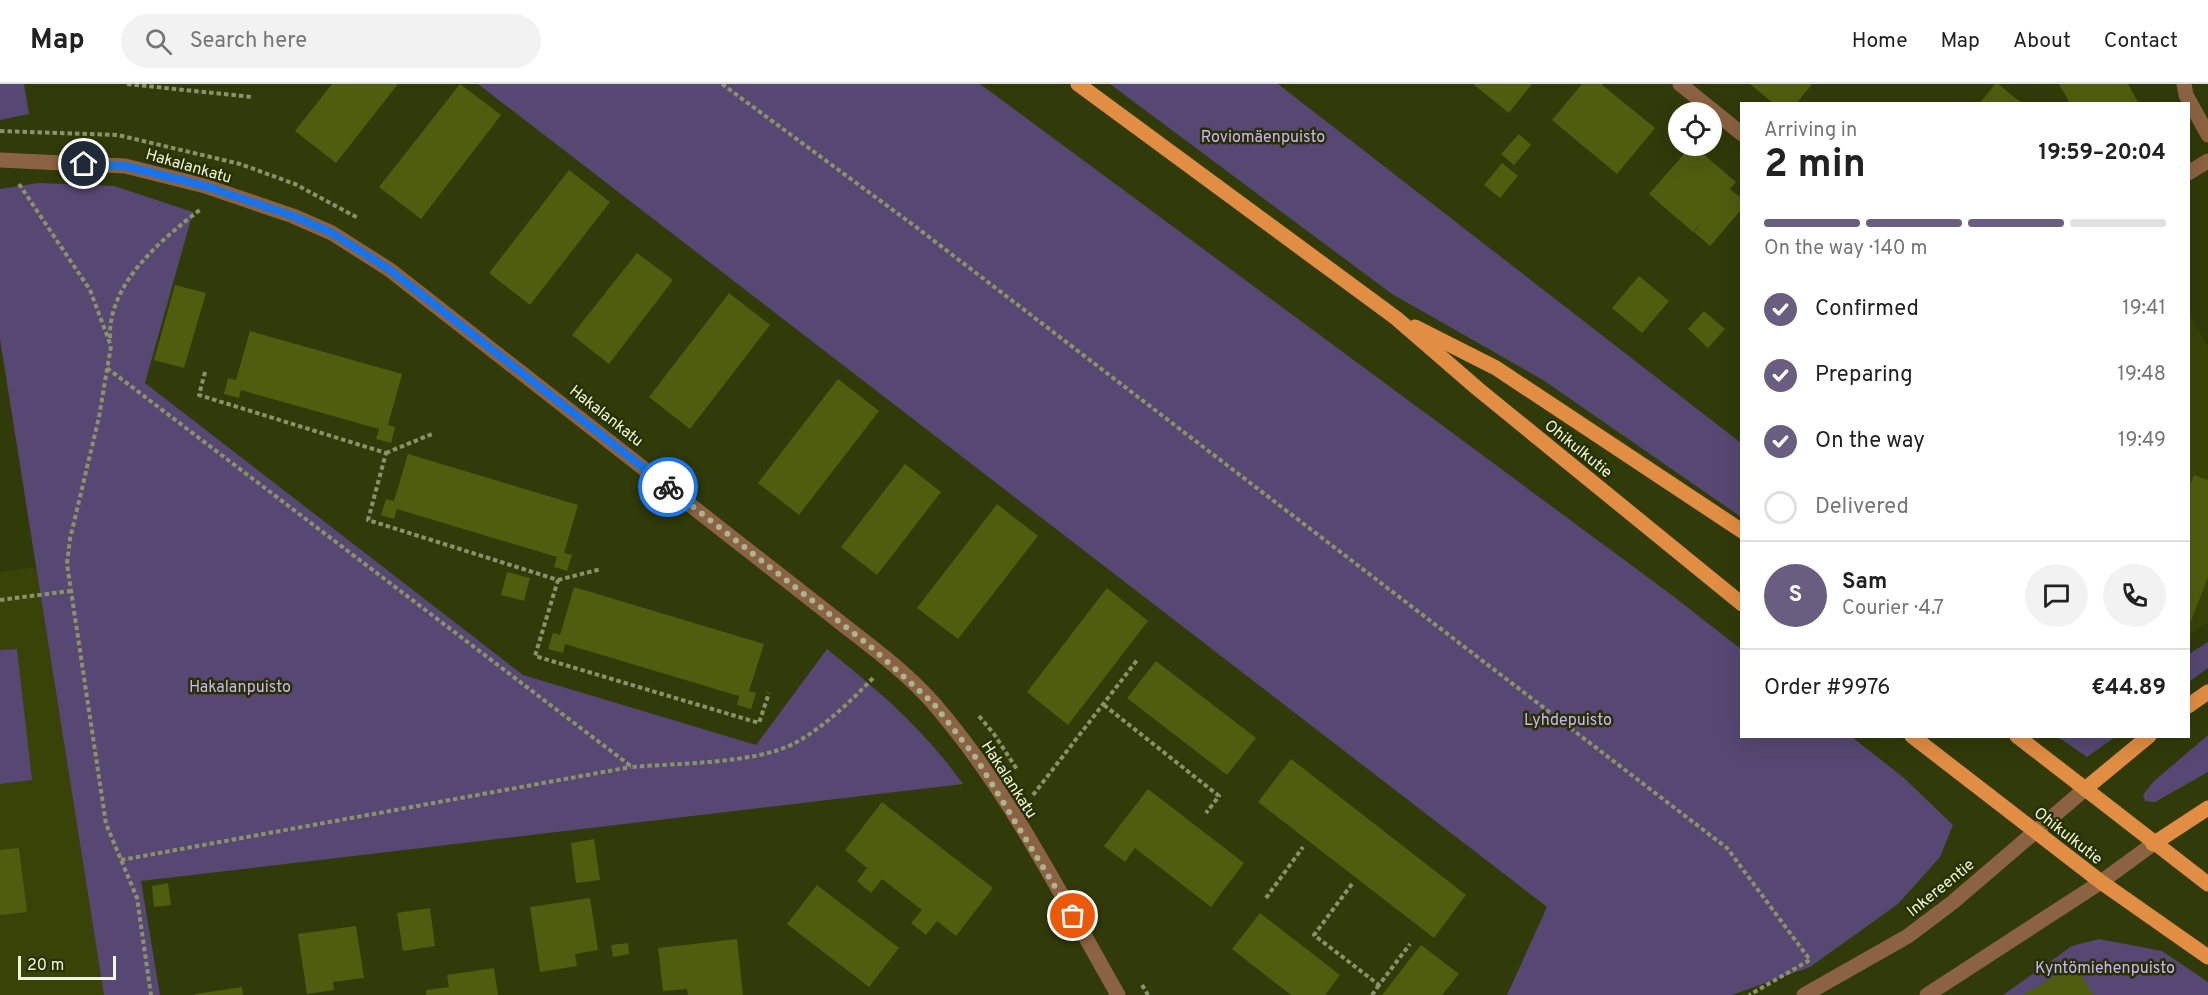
<!DOCTYPE html>
<meta charset="utf-8">
<style>
body{margin:0;font-family:Overpass,sans-serif;background:#f2f2f2;color:#222;height:100vh;display:flex;flex-direction:column;font-size:22px;white-space:nowrap}
*{box-sizing:border-box;margin:0}
p{font-size:20px;color:#767676}
.icon{flex:none;width:33px;height:33px;fill:none;stroke:currentColor;stroke-width:2;stroke-linecap:round;stroke-linejoin:round}
.map{position:relative;flex:1;overflow:hidden}
.side{position:absolute;left:1740px;top:18px;width:450px;height:636px;display:flex;flex-direction:column;background:#fff;border-radius:0px;box-shadow:0 6px 24px #0002}
.side>*{flex:none}
.controls{position:absolute;left:1668px;top:18px;display:grid;gap:12px}
.controls a{display:grid;place-items:center;width:54px;height:54px;border-radius:50%;background:#fff;box-shadow:0 6px 24px #0002;font-size:30px}
.scale{position:absolute;left:18px;bottom:15px;width:98px;box-sizing:border-box;padding-left:6px;border:3px solid #eff6dc;border-top:0;font-size:16px;line-height:21px;white-space:nowrap;color:#eff6dc;-webkit-text-stroke:4px #273000;paint-order:stroke}
.pin{position:absolute;display:grid;place-items:center;width:51px;height:51px;color:#fff;margin:-26px;border:3px solid #fff;border-radius:50%;box-shadow:0 2px 6px #0007}
.courier{position:absolute;display:grid;place-items:center;width:60px;height:60px;margin:-30px;border:4px solid #1a73e8;border-radius:50%;background:#fff;color:#222;box-shadow:0 2px 8px #0007}
.overview em{font-style:normal;font-weight:700}
.overview div{display:flex;flex-direction:column-reverse}
.overview{display:flex;align-items:center;justify-content:space-between;height:102px;padding:0 24px}
h1{font-size:39px;font-weight:700;line-height:45px}
.bar{display:grid;grid-template-columns:repeat(4,1fr);gap:9px 6px;align-content:center;height:72px;padding:0 24px}
.bar i{height:8px;border-radius:4px;background:#e0e0e0}
.bar .current{background:#6a5e80}
.bar p{grid-column:span 4}
.line{display:flex;align-items:center;gap:15px;padding:0 24px;border-top:2px solid #e0e0e0}
.line div{flex:1}
.round{display:grid;place-items:center;flex:none;width:63px;height:63px;border-radius:32px;background:#f2f2f2}
ol{padding:0 24px;list-style:none}
li{display:flex;align-items:center;gap:18px;height:66px}
li p{margin-inline-start:auto}
li .icon{padding:6px;border-radius:50%;background:#6a5e80;color:#fff;stroke-width:4}
li:last-child{color:#767676}
li i{width:33px;height:33px;border:3px solid #e0e0e0;border-radius:50%}
header{display:flex;align-items:center;gap:36px;box-sizing:border-box;height:84px;padding:0 30px;background:#fff;border-bottom:2px solid #e0e0e0}
header strong{font-size:28px}
nav{display:flex;gap:33px;margin-inline-start:auto;font-size:21px}
.search{width:420px;height:54px;background:#f2f2f2;display:flex;align-items:center;gap:15px;box-sizing:border-box;padding:0 21px;border-radius:33px;color:#767676;font-size:22px}
.map>svg:first-child{display:block}
</style>
<header>
<strong>Map</strong>
<div class="search"><svg class="icon" aria-label="search" viewBox="0 0 24 24"><circle cx="10" cy="10" r="6"/><path d="M15 15l6 6"/></svg>Search here</div>
<nav><a>Home</a><a>Map</a><a>About</a><a>Contact</a></nav>
</header>
<div class="map">
<svg width="2208" height="911" viewBox="0 0 2208 911">
<rect width="100%" height="100%" fill="#313a09"/>
<g fill="#394307">
<path d="M2188,228L2208,263V538L2189,551Z"/>
<path d="M36,483L96,859L104,911H0V488Z"/>
</g>
<g fill="#564872">
<path d="M0,0H24L29,30L0,36Z"/>
<path d="M478,0H980L1669,509L1741,565L1742,652L1852,653L1904,694L1953,741L1940,773L1898,820L1810,883L1732,911H1507L1547,823Z"/>
<path d="M1110,0H1278L1741,359V433L1543,296L1392,210Z"/>
<path d="M38,99L114,102L193,128L145,299L523,591L756,661L827,565C882,610 921,642 963,700L141,797L160,911H104L0,255V105Z"/>
<path d="M2208,558V584L2189,598V570Z"/>
<path d="M17,565L32,696L0,700V566Z"/>
<path d="M2208,651V688L2155,718L2145,717L2143,711L2153,698Z"/>
<path d="M2058,653H2115L2087,673Z"/>
<path d="M2099,855L2162,867L2208,898V911H2003L2072,862Z"/>
</g>
<g fill="#505d0f">
<path d="M332,0H398L336,79L295,47Z"/>
<path d="M460,0L501,31L421,135L379,103Z"/>
<path d="M1473,0H1532L1509,29Z"/>
<path d="M1582,0H1601L1655,44L1617,90L1552,36Z"/>
<path d="M1750,0H1812L1796,20H1774Z"/>
<path d="M1995,0H1998L2023,20H1979Z"/>
<path d="M2059,0H2128L2139,20H2070Z"/>
<path d="M1519,50L1531,61L1514,81L1501,70Z"/>
<path d="M1691,62H1694L1736,98L1730,105L1742,115V125L1710,162L1694,148L1702,137L1693,148L1649,110Z"/>
<path d="M1502,79L1518,92L1500,114L1484,101Z"/>
<path d="M569,86L610,118L530,221L489,189Z"/>
<path d="M637,169L673,196L609,280L572,251Z"/>
<path d="M1639,192L1669,217L1642,249L1612,224Z"/>
<path d="M175,201L206,209L184,284L154,276Z"/>
<path d="M729,209L770,241L690,345L649,313Z"/>
<path d="M1704,227L1725,245L1708,264L1688,245Z"/>
<path d="M250,247L402,290L388,341L395,343L391,359L376,355L379,345L241,306L239,314L224,310L228,294L236,296Z"/>
<path d="M838,295L879,327L799,431L758,399Z"/>
<path d="M408,370L578,421L564,469L572,471L567,487L554,483L557,473L397,425L394,435L381,431L386,415L394,417Z"/>
<path d="M905,380L941,408L877,491L841,463Z"/>
<path d="M2194,391L2208,396V493L2189,542L2188,405Z"/>
<path d="M997,420L1038,452L958,555L917,524Z"/>
<path d="M507,488L530,494L524,517L501,511Z"/>
<path d="M574,503L764,560L749,607L756,609L751,625L737,621L739,612L565,560L563,569L548,565L553,549L560,551Z"/>
<path d="M1107,504L1148,537L1068,641L1027,608Z"/>
<path d="M1156,577L1256,654L1227,691L1127,614Z"/>
<path d="M1291,675L1466,811L1434,854L1258,718Z"/>
<path d="M1148,705L1244,779L1211,823L1135,764L1125,778L1104,762Z"/>
<path d="M882,718L993,804L956,852L937,837L926,851L911,839L922,826L882,795L871,809L857,797L867,784L845,766Z"/>
<path d="M594,755L600,796L576,799L571,759Z"/>
<path d="M19,764L27,828L0,831V766Z"/>
<path d="M168,799L171,821L154,823L152,802Z"/>
<path d="M817,801L899,864L869,903L787,840Z"/>
<path d="M590,814L598,866L575,870L577,882L540,888L530,823Z"/>
<path d="M430,824L435,862L403,867L397,829Z"/>
<path d="M1260,829L1340,891L1325,911H1291L1232,865Z"/>
<path d="M356,842L364,894L333,898L334,906L307,910L298,850Z"/>
<path d="M737,855L743,911H688L687,905L663,907L658,864Z"/>
<path d="M628,859L629,870L613,873L611,861Z"/>
<path d="M1421,861L1459,890L1442,911H1382Z"/>
<path d="M2075,880L2093,911H2023Z"/>
<path d="M494,884L498,911H426V906L449,903L447,891Z"/>
<path d="M242,903L243,911H195V910Z"/>
</g>
<g fill="none" stroke-linecap="round" stroke-linejoin="round">
<g stroke="#8a926c" stroke-width="4" stroke-dasharray="4.5 3" stroke-linecap="butt">
<path d="M127,0L252,13"/>
<path d="M722,0L916,143L1727,764L1810,876L1749,911"/>
<path d="M0,47L118,51L240,80L295,100L358,134"/>
<path d="M19,100L90,206L111,262L99,333L70,455L67,480L106,740L137,814L151,911"/>
<path d="M110,254C108,199 161,156 201,125"/>
<path d="M107,284L632,683C677,679 756,680 795,659C824,643 850,618 873,594"/>
<path d="M205,288L199,311L386,369L368,436L558,496L535,572L759,639L769,609"/>
<path d="M386,369L432,350"/>
<path d="M558,496L601,485"/>
<path d="M0,516L70,507"/>
<path d="M1104,621L1219,712L1206,729"/>
<path d="M979,632L994,650L1018,687"/>
<path d="M1033,711L1138,575"/>
<path d="M121,776L631,683"/>
<path d="M1352,800L1314,851L1379,901L1410,860"/>
<path d="M1266,814L1303,763"/>
<path d="M1142,901L1148,911"/>
<path d="M1372,911L1379,901"/>
</g>
<g stroke="#8c6342" stroke-width="15">
<path d="M1680,0L1742,50"/>
<path d="M2184,0L2186,11L2208,51"/>
<path d="M0,76L125,82L205,102L293,132L332,149L390,186L827,528C863,557 904,585 935,621C1009,707 1062,813 1118,911"/>
<path d="M2188,89L2208,77"/>
<path d="M1804,911L1908,852L1953,818L2085,705"/>
<path d="M1927,911L2101,798L2153,760"/>
</g>
<g stroke="#e18d43" stroke-width="15">
<path d="M1078,0L1396,234L1478,305L1742,520"/>
<path d="M1415,243L1496,284L1742,447"/>
<path d="M2188,622L2208,608"/>
<path d="M1912,652L2101,798L2208,873"/>
<path d="M2017,652L2208,800"/>
<path d="M2085,705L2149,652"/>
<path d="M2153,760L2208,724"/>
</g>
</g>
<g fill="none" stroke-linecap="round" stroke-linejoin="round">
<path stroke="#acb492" stroke-width="6" stroke-dasharray="0 10.8" d="M668,403L870,562L933,619L976,674L1073,832"/>
<path stroke="#1a73e8" stroke-width="8" d="M84,80L125,82L205,102L293,132L332,149L390,186L668,403"/>
</g>
<g text-anchor="middle" stroke-width="5" stroke-linejoin="round" paint-order="stroke">
<g font-size="16" fill="#ccb4fc" stroke="#273000">
<text x="1263" y="58">Roviomäenpuisto</text>
<text x="240" y="608">Hakalanpuisto</text>
<text x="1568" y="641">Lyhdepuisto</text>
<text x="2105" y="889">Kyntömiehenpuisto</text>
</g>
<g font-size="16" fill="#eff6dc" stroke="#273000">
<text transform="translate(189 81) rotate(16)" y="6">Hakalankatu</text>
<text transform="translate(607 331) rotate(38)" y="6">Hakalankatu</text>
<text transform="translate(1579 364) rotate(39)" y="6">Ohikulkutie</text>
<text transform="translate(1010 695) rotate(57)" y="6">Hakalankatu</text>
<text transform="translate(2069 751) rotate(38)" y="6">Ohikulkutie</text>
<text transform="translate(1940 803) rotate(-39)" y="6">Inkereentie</text>
</g>
</g>
</svg>
<div class="controls">
<a><svg class="icon" aria-label="locate" viewBox="0 0 24 24"><circle cx="12" cy="12" r="6"/><path d="M12 2v4M12 18v4M2 12h4M18 12h4"/></svg></a>
</div>
<div class="scale">20 m</div>
<div class="pin" style="left:1073px;top:832px;background:#ea580c"><svg class="icon" aria-label="bag" viewBox="0 0 24 24"><path d="M5 8h14l-1 12H6zM9 8a3 3 0 0 1 6 0"/></svg></div>
<div class="pin" style="left:84px;top:80px;background:#1f2937"><svg class="icon" aria-label="home" viewBox="0 0 24 24"><path d="M3 11l9-7 9 7M6 9v11h12V9"/></svg></div>
<div class="courier" style="left:668px;top:403px"><svg class="icon" aria-label="bike" viewBox="0 0 24 24"><circle cx="6" cy="16" r="4"/><circle cx="18" cy="16" r="4"/><path d="M6 16l4-8h5l3 8M10 8l3 8H6M13 5h3"/></svg></div>
<section class="side">
<div class="overview"><div><h1>2 min</h1><p>Arriving in</p></div><em>19:59–20:04</em></div>
<div class="bar"><i class="current"></i><i class="current"></i><i class="current"></i><i></i><p>On the way · 140 m</p></div>
<ol>
<li><svg class="icon" aria-label="check" viewBox="0 0 24 24"><path d="M5 12l5 5 9-10"/></svg>Confirmed<p>19:41</p></li>
<li><svg class="icon" aria-label="check" viewBox="0 0 24 24"><path d="M5 12l5 5 9-10"/></svg>Preparing<p>19:48</p></li>
<li><svg class="icon" aria-label="check" viewBox="0 0 24 24"><path d="M5 12l5 5 9-10"/></svg>On the way<p>19:49</p></li>
<li><i></i>Delivered</li>
</ol>
<div class="line" style="height:108px"><b class="round" style="background:#6a5e80;color:#fff">S</b><div><b>Sam</b><p>Courier · 4.7</p></div><a class="round"><svg class="icon" aria-label="chat" viewBox="0 0 24 24"><path d="M4 5h16v11H9l-5 4z"/></svg></a><a class="round"><svg class="icon" aria-label="phone" viewBox="0 0 24 24"><path d="M5 4h4l2 5-3 2q2 4 5 5l2-3 5 2v4C11 20 4 13 5 4z"/></svg></a></div>
<div class="line" style="height:78px"><div>Order #9976</div><b>€44.89</b></div>
</section>
</div>
